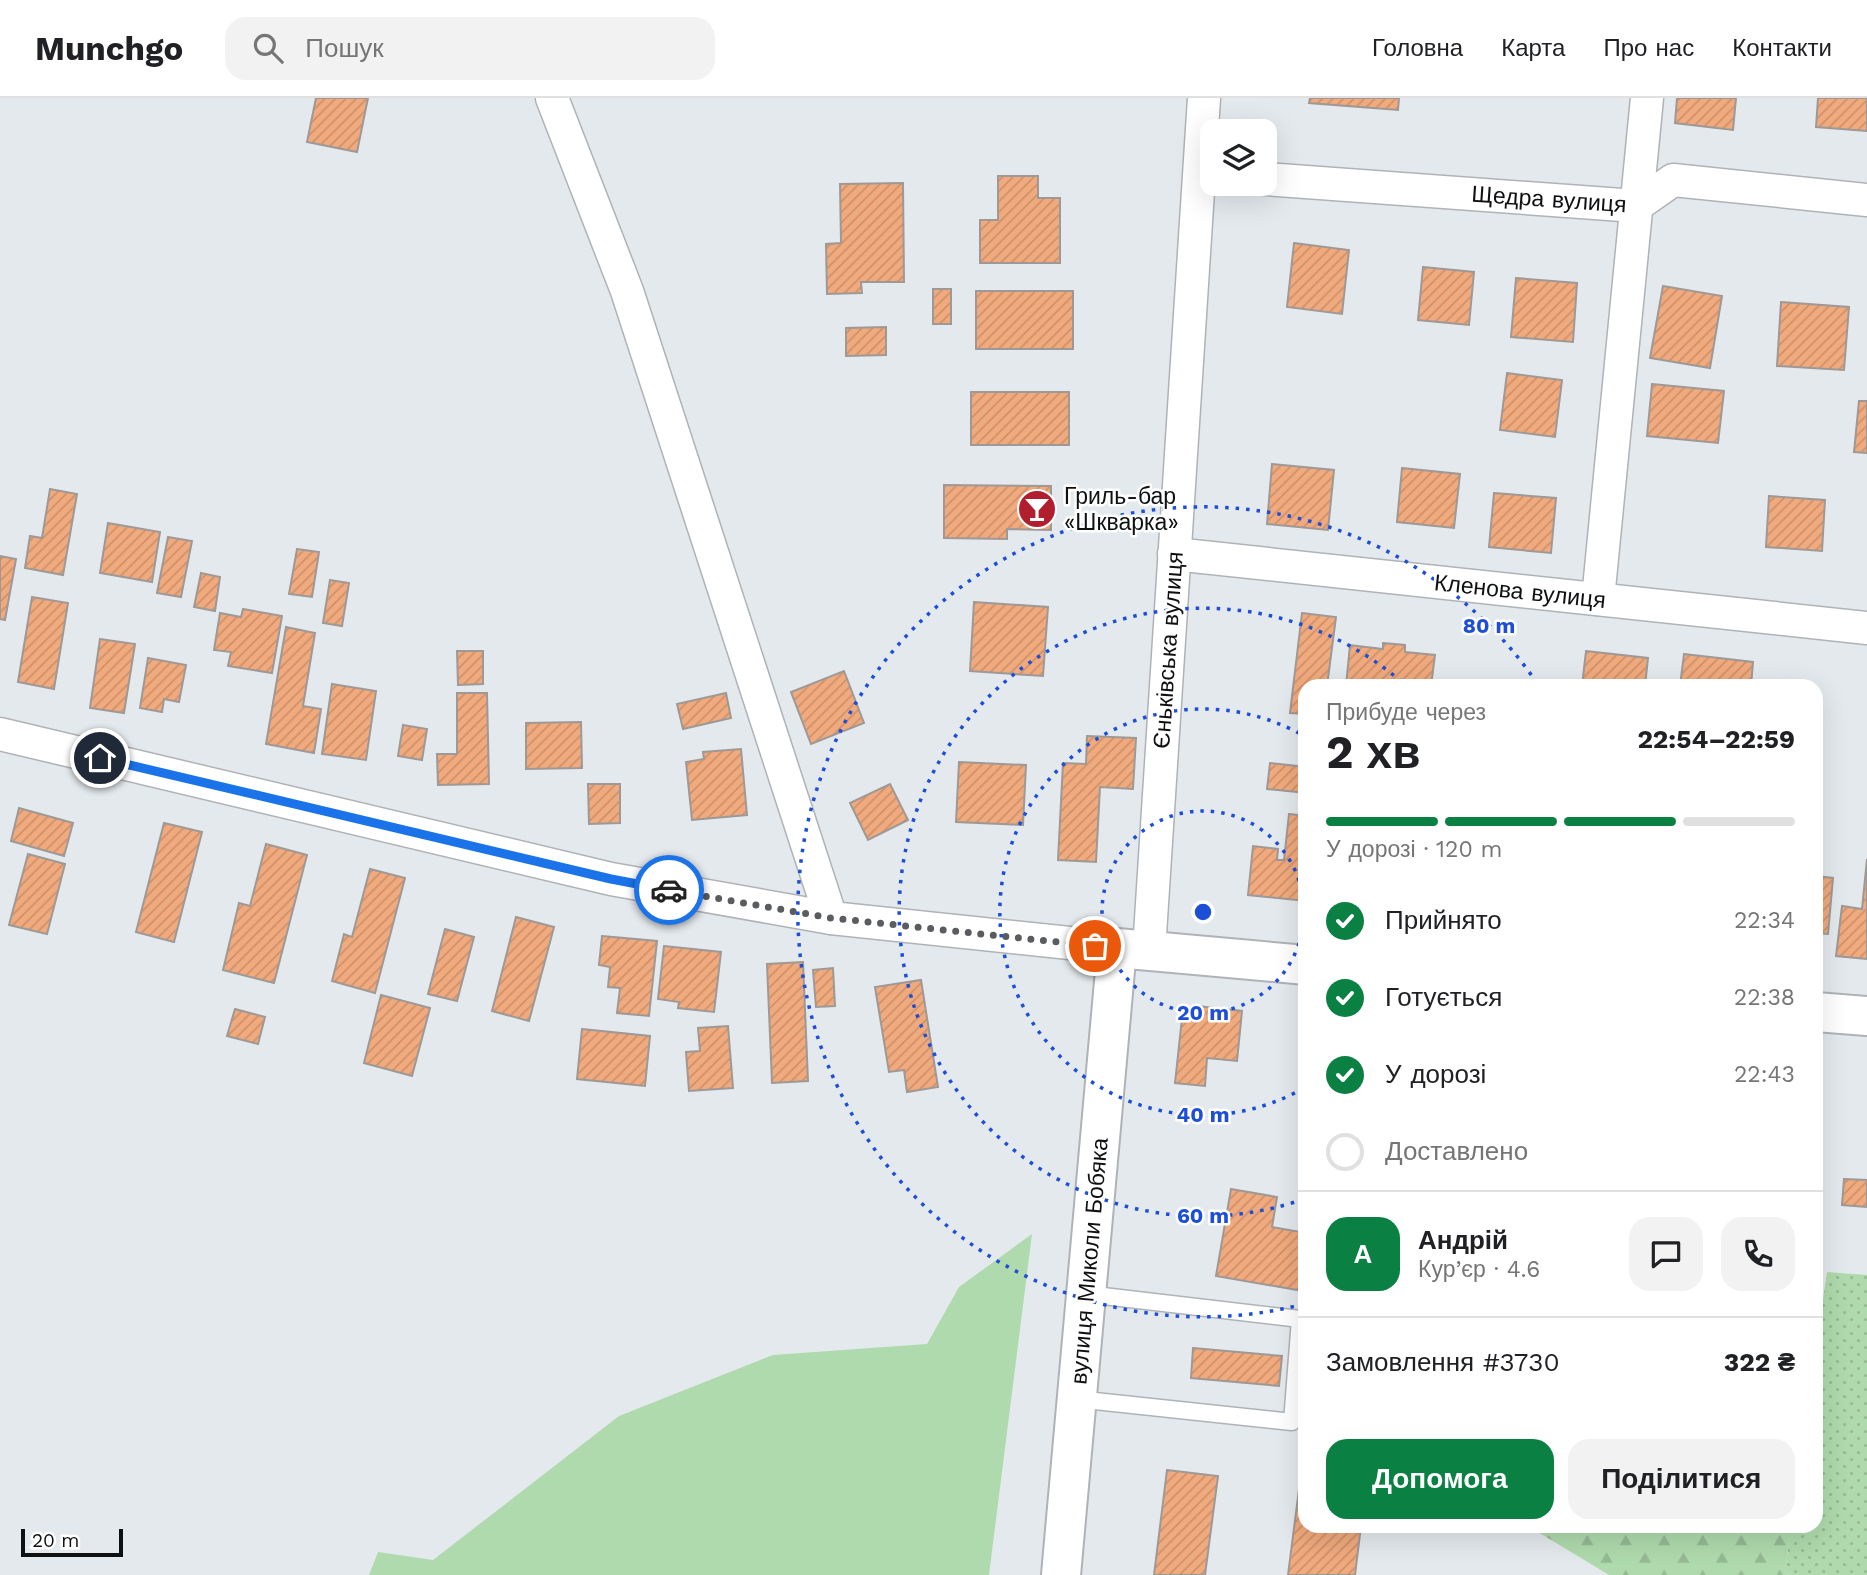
<!DOCTYPE html>
<html lang="uk">
<meta charset="utf-8">
<style>
body{margin:0;font-family:"Work Sans",sans-serif;background:#f2f2f2;color:#202124;height:100vh;display:flex;flex-direction:column;font-size:26px;white-space:nowrap}
*{box-sizing:border-box;margin:0}
p{font-size:23px;color:#757577}
.icon{flex:none;width:38px;height:38px;fill:none;stroke:currentColor;stroke-width:2;stroke-linecap:round;stroke-linejoin:round}
.map{position:relative;flex:1;overflow:hidden}
.drawer{position:absolute;left:1298px;top:581px;width:525px;height:854px;display:flex;flex-direction:column;background:#fff;border-radius:21px;box-shadow:0 7px 28px #0002}
.drawer>*{flex:none}
.controls{position:absolute;left:1200px;top:21px;display:grid;gap:14px}
.controls a{display:grid;place-items:center;width:77px;height:77px;border-radius:14px;background:#fff;box-shadow:0 7px 28px #0002;font-size:35px}
.scale{position:absolute;left:21px;bottom:18px;width:102px;box-sizing:border-box;padding-left:7px;border:4px solid #0f1012;border-top:0;font-size:19px;line-height:24px;white-space:nowrap;color:#0f1012;-webkit-text-stroke:5px #fff;paint-order:stroke}
.pin{position:absolute;display:grid;place-items:center;width:60px;height:60px;color:#fff;margin:-30px;border:4px solid #fff;border-radius:50%;box-shadow:0 2px 7px #0007}
.courier{position:absolute;display:grid;place-items:center;width:70px;height:70px;margin:-35px;border:5px solid #1a73e8;border-radius:50%;background:#fff;color:#222;box-shadow:0 2px 9px #0007}
.headline em{font-style:normal;font-weight:700}
.headline div{display:flex;flex-direction:column-reverse}
.headline{display:flex;align-items:center;justify-content:space-between;height:119px;padding:0 28px}
h1{font-size:46px;font-weight:700;line-height:52px}
.bar{display:grid;grid-template-columns:repeat(4,1fr);gap:10px 7px;align-content:center;height:84px;padding:0 28px}
.bar i{height:9px;border-radius:5px;background:#e0e0e0}
.bar .current{background:#0b8043}
.bar p{grid-column:span 4}
.line{display:flex;align-items:center;gap:18px;padding:0 28px;border-top:2px solid #e0e0e0}
.line div{flex:1}
.round{display:grid;place-items:center;flex:none;width:74px;height:74px;border-radius:21px;background:#f2f2f2}
ol{padding:0 28px;list-style:none}
li{display:flex;align-items:center;gap:21px;height:77px}
li p{margin-inline-start:auto}
li .icon{padding:7px;border-radius:50%;background:#0b8043;color:#fff;stroke-width:4}
li:last-child{color:#757577}
li i{width:38px;height:38px;border:4px solid #e0e0e0;border-radius:50%}
.button{display:flex;gap:14px;margin-top:auto;padding:14px 28px}
.button a{flex:1;height:80px;border-radius:21px;background:#0b8043;color:#fff;font-size:28px;font-weight:700;line-height:80px;text-align:center}
.button a+a{background:#f2f2f2;color:#202124}
header{display:flex;align-items:center;gap:42px;box-sizing:border-box;height:98px;padding:0 35px;background:#fff;border-bottom:2px solid #e0e0e0}
header strong{font-size:33px}
nav{display:flex;gap:38px;margin-inline-start:auto;font-size:24px}
.search{width:490px;height:63px;background:#f2f2f2;display:flex;align-items:center;gap:18px;box-sizing:border-box;padding:0 24px;border-radius:21px;color:#757577;font-size:26px}
.map>svg:first-child{display:block}
</style>
<header>
<strong>Munchgo</strong>
<div class="search"><svg class="icon" aria-label="search" viewBox="0 0 24 24"><circle cx="10" cy="10" r="6"/><path d="M15 15l6 6"/></svg>Пошук</div>
<nav><a>Головна</a><a>Карта</a><a>Про нас</a><a>Контакти</a></nav>
</header>
<div class="map">
<svg width="1867" height="1477" viewBox="0 0 1867 1477">
<defs>
<pattern id="forest-firs" width="22" height="20" patternUnits="userSpaceOnUse" patternTransform="scale(1.75)"><rect width="22" height="20" fill="#afdaad"/><path d="M5 1l3.5 6h-7zM16 11l3.5 6h-7z" fill="#95ba94"/></pattern>
<pattern id="park-dots" width="8" height="8" patternUnits="userSpaceOnUse" patternTransform="scale(1.75)"><rect width="8" height="8" fill="#afdaad"/><path d="M2 2h.1M6 6h.1" fill="none" stroke="#95ba94" stroke-width="1.8" stroke-linecap="round"/></pattern>
<pattern id="building-hatch" width="6" height="6" patternUnits="userSpaceOnUse" patternTransform="scale(1.75)"><rect width="6" height="6" fill="#f1aa7d"/><path d="M-1 1l2-2M0 6l6-6M5 7l2-2" fill="none" stroke="#cd916b"/></pattern>
</defs>
<rect width="100%" height="100%" fill="#e4e9ed"/>
<path fill="#afdaad" d="M1032,1136L989,1477H369L378,1454L433,1462L619,1318L773,1257L927,1246L959,1189Z"/>
<path fill="url(#forest-firs)" d="M1528,1428H1791L1785,1475L1790,1477H1609Z"/>
<path fill="url(#park-dots)" d="M1827,1174L1867,1177V1477H1790L1785,1475L1791,1428H1816L1817,1242Z"/>
<g fill="url(#building-hatch)" stroke="#9e9996" stroke-width="2">
<path d="M316,0H368L357,54L307,44Z"/>
<path d="M1310,0H1399L1398,12L1309,5Z"/>
<path d="M1677,0H1736L1733,32L1675,25Z"/>
<path d="M1818,0H1867V33L1816,29Z"/>
<path d="M998,78H1038V100H1060V165H980V122H998Z"/>
<path d="M903,85L904,184H861L862,195L827,196L826,146L841,145L840,86Z"/>
<path d="M1294,145L1349,152L1342,216L1287,209Z"/>
<path d="M1423,169L1474,174L1469,227L1418,222Z"/>
<path d="M1516,180L1577,185L1573,244L1511,239Z"/>
<path d="M1663,188L1722,198L1710,270L1650,260Z"/>
<rect x="933" y="191" width="18" height="35"/>
<rect x="976" y="193" width="97" height="58"/>
<path d="M1781,204L1849,209L1844,272L1777,268Z"/>
<path d="M886,229V257L846,258V230Z"/>
<path d="M1507,275L1562,282L1555,339L1500,332Z"/>
<path d="M1652,286L1724,293L1718,345L1647,338Z"/>
<rect x="971" y="294" width="98" height="53"/>
<path d="M1859,303H1867V355L1854,354Z"/>
<path d="M1272,366L1334,372L1328,432L1267,426Z"/>
<path d="M1402,370L1460,376L1454,430L1397,424Z"/>
<path d="M944,387L1051,388V432L1007,431V441L944,440Z"/>
<path d="M50,391L77,396L63,477L25,470L30,438L42,440Z"/>
<path d="M1494,395L1556,400L1551,455L1489,449Z"/>
<path d="M1769,398L1825,402L1822,453L1766,449Z"/>
<path d="M108,425L160,434L152,484L100,475Z"/>
<path d="M168,439L192,443L181,499L157,495Z"/>
<path d="M297,451L319,454L312,499L289,496Z"/>
<path d="M0,458L16,461L5,522L0,521Z"/>
<path d="M201,475L220,479L215,513L194,509Z"/>
<path d="M330,482L349,485L342,528L323,525Z"/>
<path d="M32,499L68,505L54,591L18,584Z"/>
<path d="M974,504L1048,509L1043,578L970,573Z"/>
<path d="M243,511L282,518L272,575L228,568L231,554L214,552L220,515L241,519Z"/>
<path d="M1302,515L1336,519L1327,588H1306V616L1290,615Z"/>
<path d="M286,529L315,535L303,608L321,611L314,655L266,646Z"/>
<path d="M100,541L135,546L124,615L90,610Z"/>
<path d="M1383,545L1405,547V554L1435,557L1431,588H1346L1350,547L1383,551Z"/>
<path d="M457,553H483V586L458,587Z"/>
<path d="M1586,553L1648,560L1645,588H1582Z"/>
<path d="M1684,556L1753,564L1751,588H1680Z"/>
<path d="M148,560L186,567L179,604L164,601L162,614L140,610Z"/>
<path d="M844,573L864,625L811,646L791,594Z"/>
<path d="M332,586L376,593L366,662L322,656Z"/>
<path d="M457,595H487L489,686L438,687L437,656H457Z"/>
<path d="M726,595L731,620L683,631L677,606Z"/>
<path d="M581,624L582,670L526,671V625Z"/>
<path d="M403,627L427,631L422,662L398,658Z"/>
<path d="M1087,638L1136,640L1133,691L1100,689L1096,764L1058,762L1063,665L1086,666Z"/>
<path d="M741,651L747,717L692,722L686,664L704,661L703,654Z"/>
<path d="M959,664L1026,667L1023,727L956,724Z"/>
<path d="M1270,665L1306,669V695L1267,691Z"/>
<path d="M588,686H620V725L589,726Z"/>
<path d="M890,686L908,722L868,742L850,705Z"/>
<path d="M19,710L73,725L64,758L11,743Z"/>
<path d="M1289,716L1306,718V803L1248,797L1253,748L1278,751L1277,762H1284Z"/>
<path d="M164,725L202,734L174,844L136,834Z"/>
<path d="M266,746L307,757L274,885L223,872L239,805L250,808Z"/>
<path d="M28,756L65,766L47,836L9,827Z"/>
<path d="M1867,761V861L1836,858L1842,808L1862,811Z"/>
<path d="M370,771L405,780L375,895L332,883L344,836L352,839Z"/>
<path d="M1816,778L1833,780L1828,836L1816,835Z"/>
<path d="M516,819L554,829L529,923L492,913Z"/>
<path d="M445,831L474,839L457,903L428,896Z"/>
<path d="M602,838L657,843L649,918L617,915L620,890L608,889L610,869L599,867Z"/>
<path d="M664,848L721,854L714,914L678,910L679,904L658,901Z"/>
<path d="M803,864L808,983L772,985L767,866Z"/>
<path d="M833,870L835,908L816,909L813,872Z"/>
<path d="M921,882L938,989L907,994L904,972L889,974L875,889Z"/>
<path d="M381,897L430,910L412,978L364,965Z"/>
<path d="M1197,908L1242,913L1237,963L1207,960L1205,988L1175,985L1182,920Z"/>
<path d="M235,911L265,919L258,946L227,938Z"/>
<path d="M728,928L733,990L689,993L686,954L700,953L698,930Z"/>
<path d="M582,931L650,938L645,988L577,981Z"/>
<path d="M1844,1081L1867,1082V1109L1842,1107Z"/>
<path d="M1231,1091L1277,1099L1272,1129L1306,1135V1181L1303,1193L1216,1178Z"/>
<path d="M1193,1250L1282,1258L1279,1288L1191,1280Z"/>
<path d="M1304,1352H1306V1428H1361L1355,1477H1288Z"/>
<path d="M1167,1372L1218,1378L1205,1477H1154Z"/>
</g>
<g fill="none" stroke-linecap="round" stroke-linejoin="round">
<defs>
<path id="service" d="M1076,1301L1292,1324L1300,1221L1086,1196"/>
<g id="minor">
<path d="M552,0L627,193L831,820"/>
<path d="M1265,81L1636,108L1673,82L1867,102"/>
<path d="M1174,456L1867,530"/>
<path d="M1598,501L1647,0"/>
<path d="M0,636L611,781L831,820L1117,850"/>
<path d="M1149,852L1204,0"/>
</g>
<g id="tertiary">
<path d="M1816,914L1867,918"/>
<path d="M1061,1477L1117,850L1306,867"/>
</g>
</defs>
<use href="#service" stroke="#afb3b7" stroke-width="19"/>
<use href="#minor" stroke="#afb3b7" stroke-width="35"/>
<use href="#tertiary" stroke="#afb3b7" stroke-width="42"/>
<use href="#service" stroke="#fff" stroke-width="16"/>
<use href="#minor" stroke="#fff" stroke-width="32"/>
<use href="#tertiary" stroke="#fff" stroke-width="38"/>
</g>
<g fill="none" stroke-linecap="round" stroke-linejoin="round">
<path stroke="#5a5c5f" stroke-width="7" stroke-dasharray="0 12.6" d="M669,792L831,820L1095,848"/>
<path stroke="#1a73e8" stroke-width="9" d="M100,660L611,781L669,792"/>
</g>
<g fill="none" stroke="#1d4ed8" stroke-width="3.5" stroke-dasharray="3.5 7">
<circle cx="1203" cy="814" r="101"/>
<path d="M1304 990A203 203 0 1 1 1304 638"/>
<path d="M1304 1101A304 304 0 1 1 1404 586"/>
<path d="M1304 1206A405 405 0 1 1 1539 588"/>
</g>
<defs>
<symbol id="bar-disc" viewBox="-11 -11 22 22"><circle r="9.5" fill="#b11f2f" stroke="#fff"/><path d="M-6-5H6L.8 .8V4.5H3.5V6h-7V4.5H-.8V.8Z" fill="#fff"/></symbol>
</defs>
<g fill-rule="evenodd">
<use href="#bar-disc" x="1015" y="389" width="44" height="44"/>
</g>
<g text-anchor="middle" stroke-width="5" stroke-linejoin="round" paint-order="stroke">
<g font-size="23" fill="#0f1012" stroke="#fff">
<text transform="translate(1549 101) rotate(4)" y="8">Щедра вулиця</text>
<text transform="translate(1520 493) rotate(6)" y="8">Кленова вулиця</text>
<text transform="translate(1168 552) rotate(-86)" y="8">Єньківська вулиця</text>
<text transform="translate(1089 1163) rotate(-85)" y="8">вулиця Миколи Бобяка</text>
</g>
<g font-size="23" fill="#0f1012" stroke="#fff" text-anchor="start">
<text x="1064" y="406">Гриль-бар<tspan x="1064" dy="26">«Шкварка»</tspan></text>
</g>
</g>
<circle cx="1203" cy="814" r="10" fill="#1d4ed8" stroke="#fff" stroke-width="3.5"/>
<g font-size="21" text-anchor="middle" font-weight="bold" fill="#1d4ed8" stroke="#fff" stroke-width="5" stroke-linejoin="round" paint-order="stroke">
<text x="1489" y="535">80 m</text>
<text x="1203" y="922">20 m</text>
<text x="1203" y="1024">40 m</text>
<text x="1203" y="1125">60 m</text>
</g>
</svg>
<div class="controls">
<a><svg class="icon" aria-label="layers" viewBox="0 0 24 24"><path d="M12 4l9 5-9 5-9-5zM3 14l9 5 9-5"/></svg></a>
</div>
<div class="scale">20 m</div>
<div class="pin" style="left:1095px;top:848px;background:#ea580c"><svg class="icon" aria-label="bag" viewBox="0 0 24 24"><path d="M5 8h14l-1 12H6zM9 8a3 3 0 0 1 6 0"/></svg></div>
<div class="pin" style="left:100px;top:660px;background:#1f2937"><svg class="icon" aria-label="home" viewBox="0 0 24 24"><path d="M3 11l9-7 9 7M6 9v11h12V9"/></svg></div>
<div class="courier" style="left:669px;top:792px"><svg class="icon" aria-label="car" viewBox="0 0 24 24"><path d="M5 17H2v-5l4-1 3-4h7l3 4 3 1v5h-3M9 17h6M6 11h13"/><circle cx="7" cy="17" r="2"/><circle cx="17" cy="17" r="2"/></svg></div>
<section class="drawer">
<div class="headline"><div><h1>2 хв</h1><p>Прибуде через</p></div><em>22:54–22:59</em></div>
<div class="bar"><i class="current"></i><i class="current"></i><i class="current"></i><i></i><p>У дорозі · 120 m</p></div>
<ol>
<li><svg class="icon" aria-label="check" viewBox="0 0 24 24"><path d="M5 12l5 5 9-10"/></svg>Прийнято<p>22:34</p></li>
<li><svg class="icon" aria-label="check" viewBox="0 0 24 24"><path d="M5 12l5 5 9-10"/></svg>Готується<p>22:38</p></li>
<li><svg class="icon" aria-label="check" viewBox="0 0 24 24"><path d="M5 12l5 5 9-10"/></svg>У дорозі<p>22:43</p></li>
<li><i></i>Доставлено</li>
</ol>
<div class="line" style="height:126px"><b class="round" style="background:#0b8043;color:#fff">А</b><div><b>Андрій</b><p>Кур’єр · 4.6</p></div><a class="round"><svg class="icon" aria-label="chat" viewBox="0 0 24 24"><path d="M4 5h16v11H9l-5 4z"/></svg></a><a class="round"><svg class="icon" aria-label="phone" viewBox="0 0 24 24"><path d="M5 4h4l2 5-3 2q2 4 5 5l2-3 5 2v4C11 20 4 13 5 4z"/></svg></a></div>
<div class="line" style="height:91px"><div>Замовлення #3730</div><b>322 ₴</b></div>
<div class="button"><a>Допомога</a><a>Поділитися</a></div>
</section>
</div>
